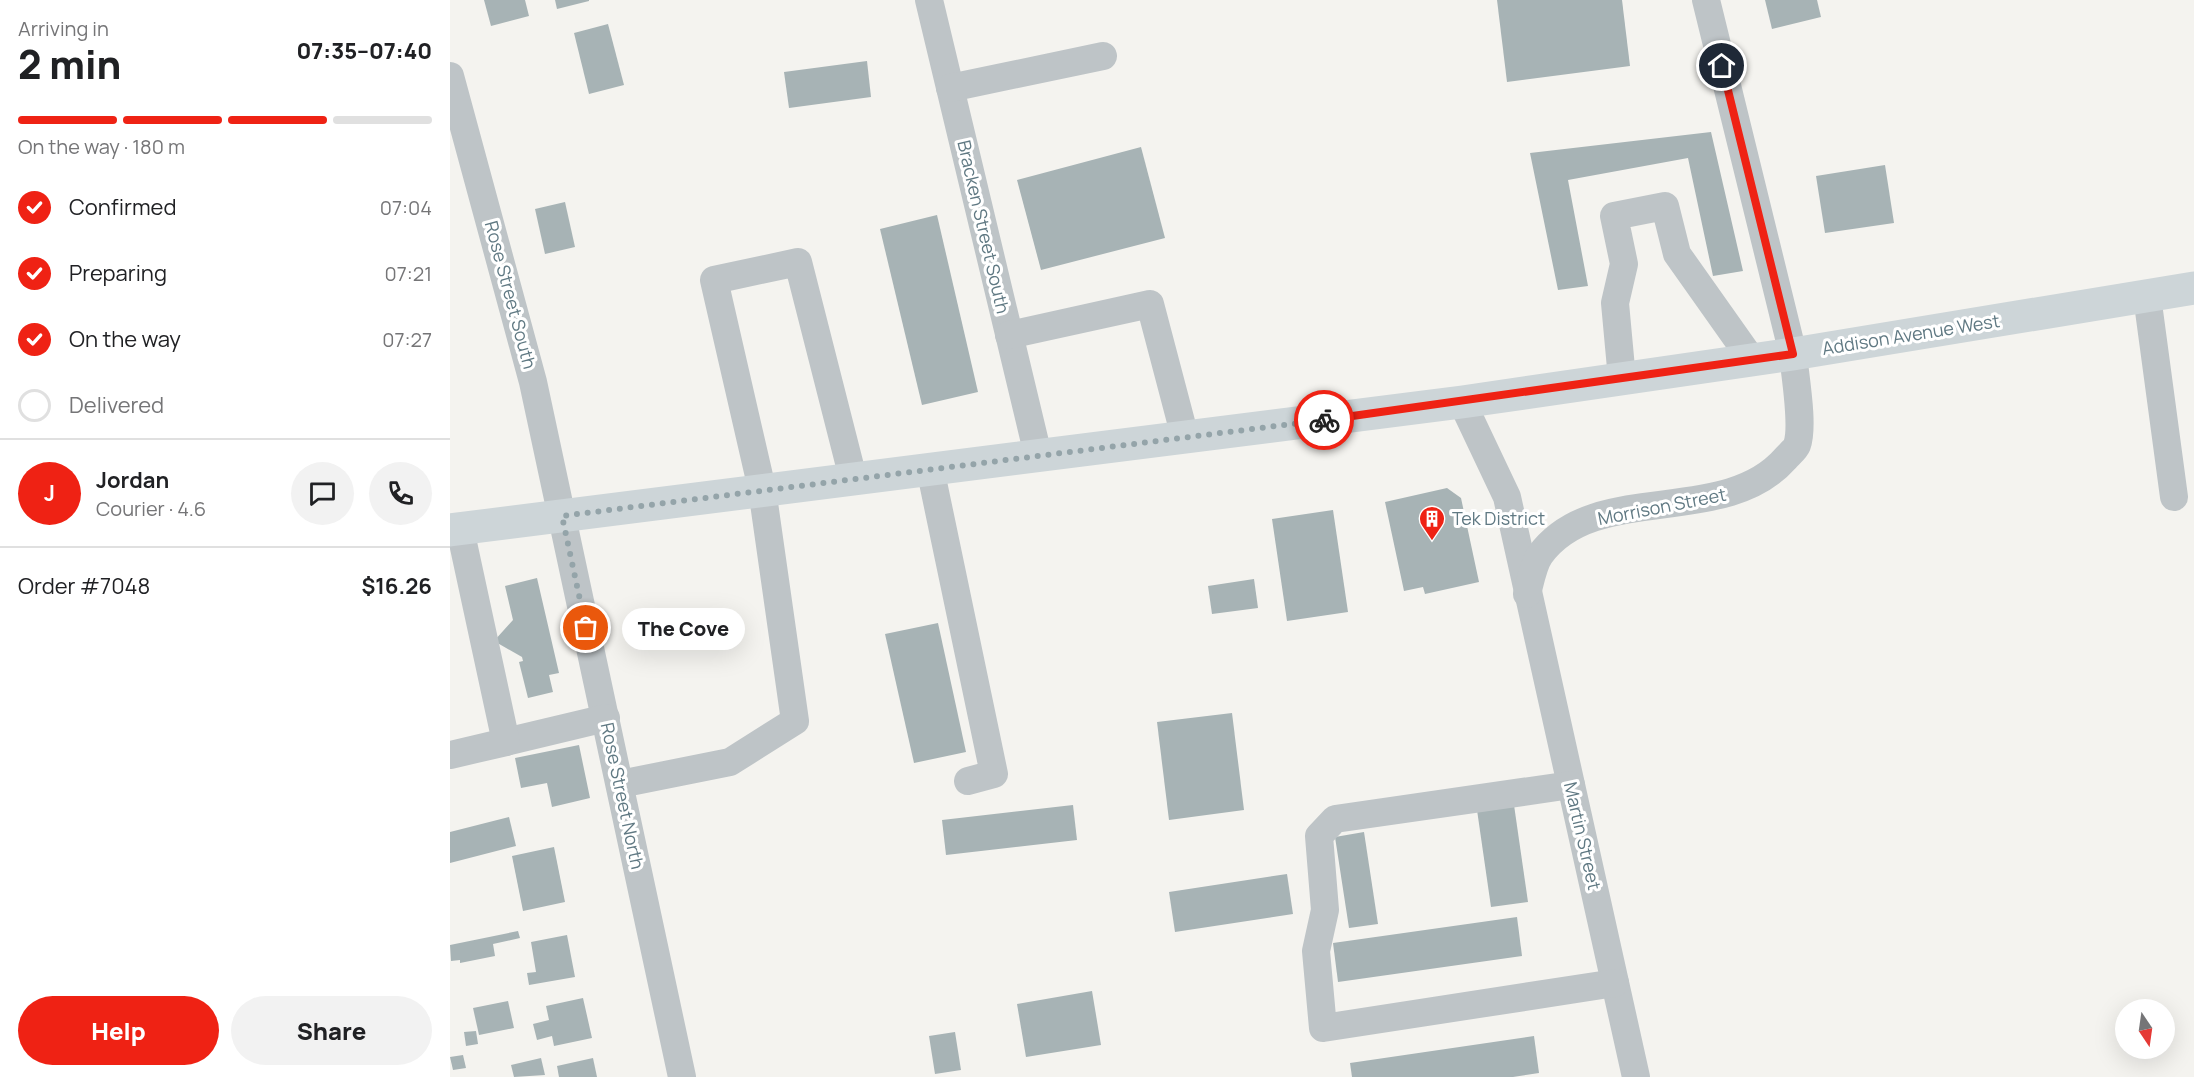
<!DOCTYPE html>
<meta charset="utf-8">
<style>
body{margin:0;font-family:Manrope,sans-serif;background:#f2f2f2;color:#202124;height:100vh;display:flex;flex-direction:column;font-size:22px;white-space:nowrap}
*{box-sizing:border-box;margin:0}
p{font-size:20px;color:#757577}
.icon{flex:none;width:33px;height:33px;fill:none;stroke:currentColor;stroke-width:2;stroke-linecap:round;stroke-linejoin:round}
.map{position:relative;flex:1;overflow:hidden}
.sheet{display:flex;flex-direction:column;background:#fff;width:450px}
.sheet>*{flex:none}
.needle{width:39px;rotate:167deg}
.controls{position:absolute;left:1665px;top:999px;display:grid;gap:12px}
.controls a{display:grid;place-items:center;width:60px;height:60px;border-radius:50%;background:#fff;box-shadow:0 6px 24px #0002;font-size:30px}
.pin{position:absolute;display:grid;place-items:center;width:51px;height:51px;color:#fff;margin:-26px;border:3px solid #fff;border-radius:50%;box-shadow:0 2px 6px #0007}
.courier{position:absolute;display:grid;place-items:center;width:60px;height:60px;margin:-30px;border:4px solid #ef2214;border-radius:50%;background:#fff;color:#222;box-shadow:0 2px 8px #0007}
.bubble{position:absolute;height:42px;border-radius:21px;background:#fff;box-shadow:0 6px 24px #0002;font-size:20px;font-weight:800;line-height:42px;text-align:center}
.overview em{font-style:normal;font-weight:800}
.overview div{display:flex;flex-direction:column-reverse}
.overview{display:flex;align-items:center;justify-content:space-between;height:102px;padding:0 18px}
h1{font-size:39px;font-weight:800;line-height:45px}
.bar{display:grid;grid-template-columns:repeat(4,1fr);gap:9px 6px;align-content:center;height:72px;padding:0 18px}
.bar i{height:8px;border-radius:4px;background:#e0e0e0}
.bar .active{background:#ef2214}
.bar p{grid-column:span 4}
.line{display:flex;align-items:center;gap:15px;padding:0 18px;border-top:2px solid #e0e0e0}
.line div{flex:1}
.round{display:grid;place-items:center;flex:none;width:63px;height:63px;border-radius:32px;background:#f2f2f2}
ol{padding:0 18px;list-style:none}
li{display:flex;align-items:center;gap:18px;height:66px}
li p{margin-inline-start:auto}
li .icon{padding:6px;border-radius:50%;background:#ef2214;color:#fff;stroke-width:4}
li:last-child{color:#757577}
li i{width:33px;height:33px;border:3px solid #e0e0e0;border-radius:50%}
.primary-button{display:flex;gap:12px;margin-top:auto;padding:12px 18px}
.primary-button a{flex:1;height:69px;border-radius:36px;background:#ef2214;color:#fff;font-size:24px;font-weight:800;line-height:69px;text-align:center}
.primary-button a+a{background:#f2f2f2;color:#202124}
main{display:flex;flex:1;min-height:0}
.map>svg:first-child{display:block}
</style>
<main>
<section class="sheet">
<div class="overview"><div><h1>2 min</h1><p>Arriving in</p></div><em>07:35–07:40</em></div>
<div class="bar"><i class="active"></i><i class="active"></i><i class="active"></i><i></i><p>On the way · 180 m</p></div>
<ol>
<li><svg class="icon" aria-label="check" viewBox="0 0 24 24"><path d="M5 12l5 5 9-10"/></svg>Confirmed<p>07:04</p></li>
<li><svg class="icon" aria-label="check" viewBox="0 0 24 24"><path d="M5 12l5 5 9-10"/></svg>Preparing<p>07:21</p></li>
<li><svg class="icon" aria-label="check" viewBox="0 0 24 24"><path d="M5 12l5 5 9-10"/></svg>On the way<p>07:27</p></li>
<li><i></i>Delivered</li>
</ol>
<div class="line" style="height:108px"><b class="round" style="background:#ef2214;color:#fff">J</b><div><b>Jordan</b><p>Courier · 4.6</p></div><a class="round"><svg class="icon" aria-label="chat" viewBox="0 0 24 24"><path d="M4 5h16v11H9l-5 4z"/></svg></a><a class="round"><svg class="icon" aria-label="phone" viewBox="0 0 24 24"><path d="M5 4h4l2 5-3 2q2 4 5 5l2-3 5 2v4C11 20 4 13 5 4z"/></svg></a></div>
<div class="line" style="height:78px"><div>Order #7048</div><b>$16.26</b></div>
<div class="primary-button"><a>Help</a><a>Share</a></div>
</section>
<div class="map">
<svg width="1744" height="1077" viewBox="0 0 1744 1077">
<rect width="100%" height="100%" fill="#f4f3ef"/>
<g fill="#a7b3b5">
<path d="M34,0H75L79,16L41,26Z"/>
<path d="M105,0H139V1L107,9Z"/>
<path d="M1047,0H1172L1180,66L1057,82Z"/>
<path d="M1315,0H1367L1371,17L1322,29Z"/>
<path d="M158,24L174,85L139,94L124,33Z"/>
<path d="M417,61L421,97L339,108L334,72Z"/>
<path d="M1261,132L1293,271L1263,276L1238,158L1118,180L1138,286L1108,290L1080,153Z"/>
<path d="M691,147L715,238L591,270L567,180Z"/>
<path d="M1435,165L1444,223L1375,233L1366,176Z"/>
<path d="M115,202L125,247L95,254L85,209Z"/>
<path d="M487,215L528,392L472,405L430,229Z"/>
<path d="M997,488L1011,498L1029,582L975,594L973,587L954,591L935,502Z"/>
<path d="M883,510L898,612L837,621L822,519Z"/>
<path d="M87,578L109,673L99,675L103,692L78,698L69,662L73,661L72,657L44,641L63,620L55,586Z"/>
<path d="M804,579L808,608L762,614L758,586Z"/>
<path d="M488,623L516,752L464,763L435,634Z"/>
<path d="M782,713L794,810L719,820L707,722Z"/>
<path d="M129,745L140,798L102,807L97,783L71,788L65,758Z"/>
<path d="M623,805L627,840L496,855L492,820Z"/>
<path d="M1064,805L1078,902L1041,907L1027,810Z"/>
<path d="M59,817L66,846L0,863V832Z"/>
<path d="M914,832L928,924L899,928L885,837Z"/>
<path d="M104,847L115,902L73,911L62,856Z"/>
<path d="M837,874L843,914L725,932L719,892Z"/>
<path d="M1067,917L1072,956L888,982L883,943Z"/>
<path d="M68,931L70,938L43,944L45,956L10,963V960L1,961L0,945Z"/>
<path d="M117,935L125,977L79,985L77,973L86,972L81,942Z"/>
<path d="M642,991L651,1045L576,1057L567,1004Z"/>
<path d="M133,998L142,1038L104,1046L102,1036L87,1040L83,1024L99,1020L96,1006Z"/>
<path d="M58,1001L64,1028L29,1035L23,1008Z"/>
<path d="M26,1031L28,1044L16,1046L14,1032Z"/>
<path d="M505,1032L511,1070L485,1074L479,1036Z"/>
<path d="M1084,1036L1089,1073L1063,1077H902L900,1063Z"/>
<path d="M13,1055L16,1068L3,1070L0,1057Z"/>
<path d="M91,1058L95,1075L64,1077L61,1065Z"/>
<path d="M143,1058L147,1077H109L107,1066Z"/>
</g>
<g fill="none" stroke-linecap="round" stroke-linejoin="round">
<g stroke="#bec4c7" stroke-width="28">
<path d="M479,0L588,455"/>
<path d="M0,76L83,382L232,1077"/>
<path d="M500,88L653,56"/>
<path d="M1697,296L1724,497"/>
<path d="M559,335L700,304L735,437"/>
<path d="M1172,379L1165,303L1174,264L1164,216L1215,206L1227,254L1302,360"/>
<path d="M1012,402L1057,497L1186,1077"/>
<path d="M480,468L544,774L518,781"/>
<path d="M1077,594C1080,583 1083,565 1090,555C1144,480 1274,528 1335,459C1338,455 1345,450 1347,445C1354,426 1345,376 1343,354L1256,0"/>
<path d="M56,742L156,718"/>
<path d="M0,755L56,742L10,529"/>
<path d="M170,784L280,762L345,721L312,489L264,280L348,262L403,478"/>
<path d="M1121,785L885,819L869,836L875,910L866,951L873,1028L1165,983"/>
</g>
<path stroke="#cdd5d8" stroke-width="33" d="M0,530L1012,402L1343,354L1744,288"/>
</g>
<g fill="none" stroke-linecap="round" stroke-linejoin="round">
<path stroke="#94a4a9" stroke-width="6" stroke-dasharray="0 10.8" d="M136,628L112,516L874,420"/>
<path stroke="#ef2214" stroke-width="8" d="M874,420L1343,354L1272,66"/>
</g>
<defs>
<symbol id="building-pin" viewBox="-11 -11 22 30"><path d="M0 17L-7.5 6A9.5 9.5 0 1 1 7.5 6Z" fill="#ef2214" stroke="#fff"/><path d="M-4-6H4V6H1V3H-1V6H-4ZM-2.5-4.3h1.7v1.8h-1.7ZM.8-4.3h1.7v1.8H.8ZM-2.5-1h1.7V.8h-1.7ZM.8-1h1.7V.8H.8Z" fill="#fff"/></symbol>
</defs>
<g fill-rule="evenodd">
<use href="#building-pin" x="967" y="504" width="30" height="40"/>
</g>
<g text-anchor="middle" stroke-width="6" stroke-linejoin="round" paint-order="stroke">
<g font-size="18" fill="#607983" stroke="#fff">
<text transform="translate(533 227) rotate(77)" y="6">Bracken Street South</text>
<text transform="translate(60 295) rotate(75)" y="6">Rose Street South</text>
<text transform="translate(1461 335) rotate(-9)" y="6">Addison Avenue West</text>
<text transform="translate(1212 507) rotate(-11)" y="6">Morrison Street</text>
<text transform="translate(172 796) rotate(78)" y="6">Rose Street North</text>
<text transform="translate(1132 836) rotate(77)" y="6">Martin Street</text>
</g>
<g font-size="18" fill="#607983" stroke="#fff" text-anchor="start">
<text x="1002" y="525">Tek District</text>
</g>
</g>
</svg>
<div class="controls">
<a><svg class="needle" viewBox="-14 -14 28 28"><path d="M0-13l5 13h-10z" fill="#e53935"/><path d="M0 13l5-13h-10z" fill="#757577"/></svg></a>
</div>
<div class="pin" style="left:136px;top:628px;background:#ea580c"><svg class="icon" aria-label="bag" viewBox="0 0 24 24"><path d="M5 8h14l-1 12H6zM9 8a3 3 0 0 1 6 0"/></svg></div>
<div class="pin" style="left:1272px;top:66px;background:#1f2937"><svg class="icon" aria-label="home" viewBox="0 0 24 24"><path d="M3 11l9-7 9 7M6 9v11h12V9"/></svg></div>
<div class="courier" style="left:874px;top:420px"><svg class="icon" aria-label="bike" viewBox="0 0 24 24"><circle cx="6" cy="16" r="4"/><circle cx="18" cy="16" r="4"/><path d="M6 16l4-8h5l3 8M10 8l3 8H6M13 5h3"/></svg></div>
<div class="bubble" style="left:172px;top:608px;width:123px">The Cove</div>
</div>
</main>
